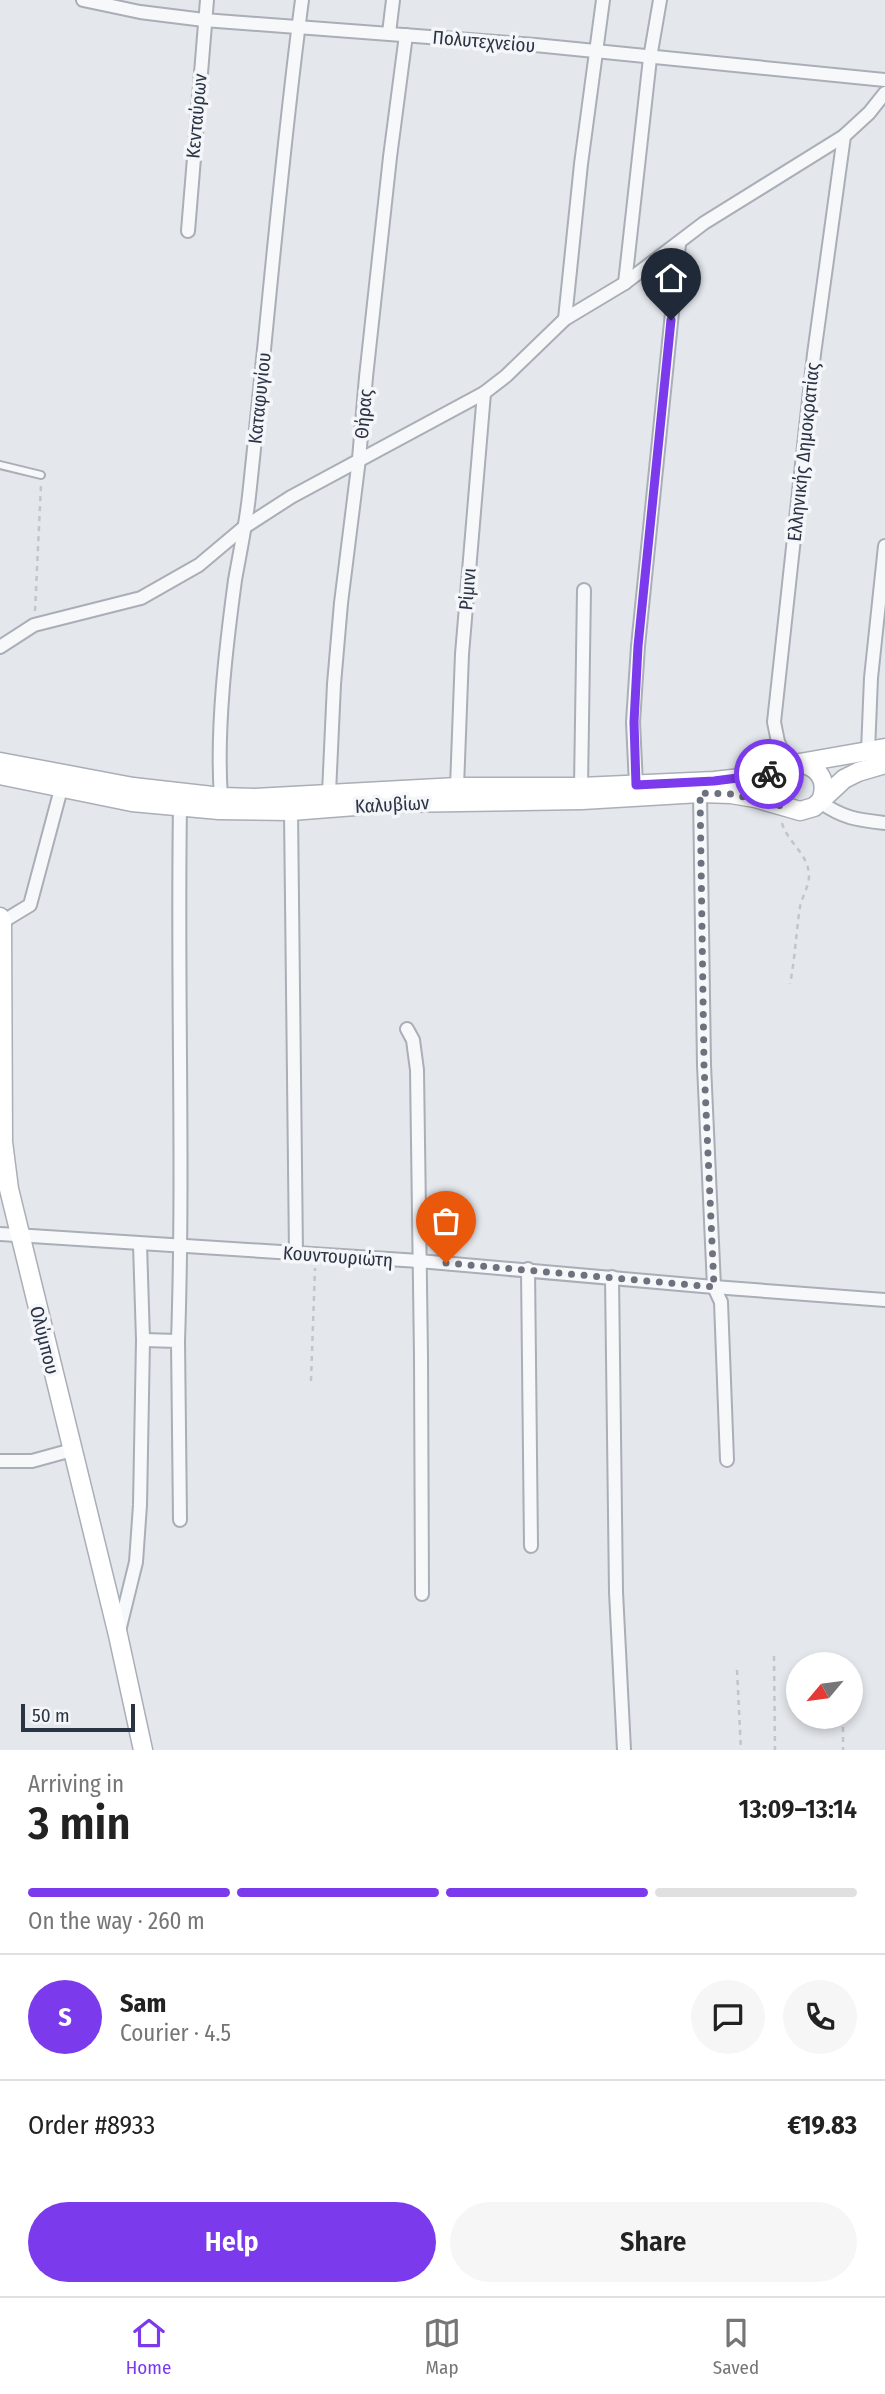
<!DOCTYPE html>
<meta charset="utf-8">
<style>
body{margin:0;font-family:"Fira Sans Condensed",sans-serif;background:#f6f6f6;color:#222;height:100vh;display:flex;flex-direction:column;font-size:26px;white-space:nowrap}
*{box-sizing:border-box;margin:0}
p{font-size:23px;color:#767676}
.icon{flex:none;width:38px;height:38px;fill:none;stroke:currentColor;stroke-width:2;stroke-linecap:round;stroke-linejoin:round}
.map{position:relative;height:1750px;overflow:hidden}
.drawer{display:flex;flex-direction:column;background:#fff;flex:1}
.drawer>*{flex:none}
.needle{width:46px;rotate:241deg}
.fabs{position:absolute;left:786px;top:1652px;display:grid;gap:14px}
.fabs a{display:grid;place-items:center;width:77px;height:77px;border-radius:50%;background:#fff;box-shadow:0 4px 10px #0003;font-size:35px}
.scale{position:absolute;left:21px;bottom:18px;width:114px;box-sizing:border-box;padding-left:7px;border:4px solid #2b3445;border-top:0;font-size:19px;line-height:24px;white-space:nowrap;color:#2b3445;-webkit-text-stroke:5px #f4f6f9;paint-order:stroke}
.pin{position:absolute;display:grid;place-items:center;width:60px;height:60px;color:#fff;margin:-72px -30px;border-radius:50% 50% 50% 0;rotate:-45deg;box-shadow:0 0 7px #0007}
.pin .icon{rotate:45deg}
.courier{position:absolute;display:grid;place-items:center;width:70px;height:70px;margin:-35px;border:5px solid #7c3aed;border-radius:50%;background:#fff;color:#222;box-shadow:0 2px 9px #0007}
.overview em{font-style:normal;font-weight:600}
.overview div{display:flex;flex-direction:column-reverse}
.overview{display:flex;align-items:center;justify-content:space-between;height:119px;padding:0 28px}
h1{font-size:46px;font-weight:600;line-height:52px}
.bar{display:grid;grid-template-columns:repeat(4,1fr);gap:10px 7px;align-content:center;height:84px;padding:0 28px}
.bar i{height:9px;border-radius:5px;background:#e0e0e0}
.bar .current{background:#7c3aed}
.bar p{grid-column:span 4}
.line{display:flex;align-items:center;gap:18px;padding:0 28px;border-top:2px solid #e0e0e0}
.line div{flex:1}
.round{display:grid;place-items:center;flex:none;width:74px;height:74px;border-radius:37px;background:#f6f6f6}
.primary-button{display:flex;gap:14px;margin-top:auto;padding:14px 28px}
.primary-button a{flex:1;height:80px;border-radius:42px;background:#7c3aed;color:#fff;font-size:28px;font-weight:600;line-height:80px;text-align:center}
.primary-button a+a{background:#f6f6f6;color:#222}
.menu{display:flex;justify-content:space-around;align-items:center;height:98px;border-top:2px solid #e0e0e0;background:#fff;font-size:19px;color:#767676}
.menu a{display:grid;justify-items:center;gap:4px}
.menu .current{color:#7c3aed}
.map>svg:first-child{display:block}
</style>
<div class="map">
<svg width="885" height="1750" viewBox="0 0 885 1750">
<rect width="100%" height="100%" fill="#e4e7ec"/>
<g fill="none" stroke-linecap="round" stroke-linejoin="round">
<defs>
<path id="lane" d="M0,465L41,475"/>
<g id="street">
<path d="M83,0L140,12L204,20L535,45L885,80"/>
<path d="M389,33L393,0"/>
<path d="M188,231L207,0"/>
<path d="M625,283L650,58L660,0"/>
<path d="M565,319L581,164L603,0"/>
<path d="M0,647L34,625L141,598L199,565L243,528L291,497L484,393L506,376L565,319L625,283L704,223L844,136L869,113L885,93"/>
<path d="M868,751L871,678L885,546"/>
<path d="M790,766L778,742L774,722L814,354L844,136"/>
<path d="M636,785L633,722L638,646L679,244"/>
<path d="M457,787L462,654L484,393"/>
<path d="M581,787L584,590"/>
<path d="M329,793L334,684L341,603L359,459L366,377L390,157L406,35"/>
<path d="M700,793L704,1065L714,1287L721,1302L727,1460"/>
<path d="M221,797C216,730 226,647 235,580C240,552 246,524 249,496C267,331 280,165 302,0"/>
<path d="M820,802C843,818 857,820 885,823"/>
<path d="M291,811L296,1253"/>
<path d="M2,922L30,905L61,789"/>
<path d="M407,1029L413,1040L417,1070L421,1356L422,1594"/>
<path d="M0,1234L419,1261L714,1287L885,1300"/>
<path d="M528,1269L531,1546"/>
<path d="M612,1277L616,1592L624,1750"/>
<path d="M143,1340L178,1341L180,1520"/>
<path d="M178,1341C184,1164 177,986 180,808"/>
<path d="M0,1461H32L72,1450"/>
<path d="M119,1631L136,1562L140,1505L143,1340L140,1244"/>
</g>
<g id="secondary">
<path d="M0,762L133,787L221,797L255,798L457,787H581L714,781L759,776L794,764L885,748"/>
<path d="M804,764C820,769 827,782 822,798"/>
<path d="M0,775L132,802L219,810L291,811L394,803L582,800L700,793L731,794L755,798L800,811L814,807L844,779L858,772L885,764"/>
<path d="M0,917L2,922L3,1142L9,1189L118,1635L143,1750"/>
</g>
</defs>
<use href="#lane" stroke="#a9aeb7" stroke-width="10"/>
<use href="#street" stroke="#a9aeb7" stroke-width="16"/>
<use href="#secondary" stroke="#a9aeb7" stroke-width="21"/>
<g stroke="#c2c5cb" stroke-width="2.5" stroke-dasharray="5 5" stroke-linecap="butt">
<path d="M35,611L41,485"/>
<path d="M782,823C787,842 809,854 809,876C809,886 802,897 800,907C796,933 795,959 790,984"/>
<path d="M311,1381L315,1268"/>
<path d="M774,1656L775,1750"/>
<path d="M737,1670L741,1750"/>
<path d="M843,1717V1750"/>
</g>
<use href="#lane" stroke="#f7f8fa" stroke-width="6"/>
<use href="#street" stroke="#f7f8fa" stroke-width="12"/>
<use href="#secondary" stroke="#fff" stroke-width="18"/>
</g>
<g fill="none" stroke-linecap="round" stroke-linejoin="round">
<path stroke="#6c737f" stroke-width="7" stroke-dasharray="0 12.6" d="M446,1263L714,1287L704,1065L700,793L731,794L786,807C774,795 774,780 786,768L769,774"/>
<path stroke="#7c3aed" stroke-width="9" d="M671,320L638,646L634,722L636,785L714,781L769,774"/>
</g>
<g text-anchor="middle" stroke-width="7" stroke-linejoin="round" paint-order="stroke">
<g font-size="19" fill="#2b3445" stroke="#f4f6f9">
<text transform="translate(484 41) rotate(5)" y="7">Πολυτεχνείου</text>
<text transform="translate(196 116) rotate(-85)" y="7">Κενταύρων</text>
<text transform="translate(259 398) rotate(-84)" y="7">Καταφυγίου</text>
<text transform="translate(363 414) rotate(-85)" y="7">Θήρας</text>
<text transform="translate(803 452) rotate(-84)" y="7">Ελληνικής Δημοκρατίας</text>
<text transform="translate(467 589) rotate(-85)" y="7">Ρίμινι</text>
<text transform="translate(392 804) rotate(-3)" y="7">Καλυβίων</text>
<text transform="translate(338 1256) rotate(4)" y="7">Κουντουριώτη</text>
<text transform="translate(45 1340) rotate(76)" y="7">Ολύμπου</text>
</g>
</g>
</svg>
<div class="fabs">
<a><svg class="needle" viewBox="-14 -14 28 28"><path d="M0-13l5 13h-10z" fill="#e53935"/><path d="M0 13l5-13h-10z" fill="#767676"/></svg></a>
</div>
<div class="scale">50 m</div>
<div class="pin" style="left:446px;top:1263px;background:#ea580c"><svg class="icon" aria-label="bag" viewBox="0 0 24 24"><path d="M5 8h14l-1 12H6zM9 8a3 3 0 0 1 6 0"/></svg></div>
<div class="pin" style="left:671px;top:320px;background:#1f2937"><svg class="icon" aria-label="home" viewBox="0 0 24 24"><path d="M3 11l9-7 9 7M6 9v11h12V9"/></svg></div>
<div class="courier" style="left:769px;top:774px"><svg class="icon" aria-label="bike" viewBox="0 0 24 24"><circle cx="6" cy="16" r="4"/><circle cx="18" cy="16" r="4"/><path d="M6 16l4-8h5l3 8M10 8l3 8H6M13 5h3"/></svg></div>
</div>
<section class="drawer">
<div class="overview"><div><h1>3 min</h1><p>Arriving in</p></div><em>13:09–13:14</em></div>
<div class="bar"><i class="current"></i><i class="current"></i><i class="current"></i><i></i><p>On the way · 260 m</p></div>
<div class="line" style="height:126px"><b class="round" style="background:#7c3aed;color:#fff">S</b><div><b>Sam</b><p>Courier · 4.5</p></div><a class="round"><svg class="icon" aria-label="chat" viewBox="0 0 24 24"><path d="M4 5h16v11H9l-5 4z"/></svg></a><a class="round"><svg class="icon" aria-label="phone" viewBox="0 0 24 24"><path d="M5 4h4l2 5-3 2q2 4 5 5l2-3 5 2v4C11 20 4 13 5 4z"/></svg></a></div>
<div class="line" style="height:91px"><div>Order #8933</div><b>€19.83</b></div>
<div class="primary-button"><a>Help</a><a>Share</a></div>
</section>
<nav class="menu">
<a class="current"><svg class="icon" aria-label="home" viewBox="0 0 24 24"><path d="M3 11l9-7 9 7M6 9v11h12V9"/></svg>Home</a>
<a><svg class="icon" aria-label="map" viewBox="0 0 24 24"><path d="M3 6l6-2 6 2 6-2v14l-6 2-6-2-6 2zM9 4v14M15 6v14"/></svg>Map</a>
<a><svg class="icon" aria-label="saved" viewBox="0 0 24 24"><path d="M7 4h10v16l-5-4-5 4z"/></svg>Saved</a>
</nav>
